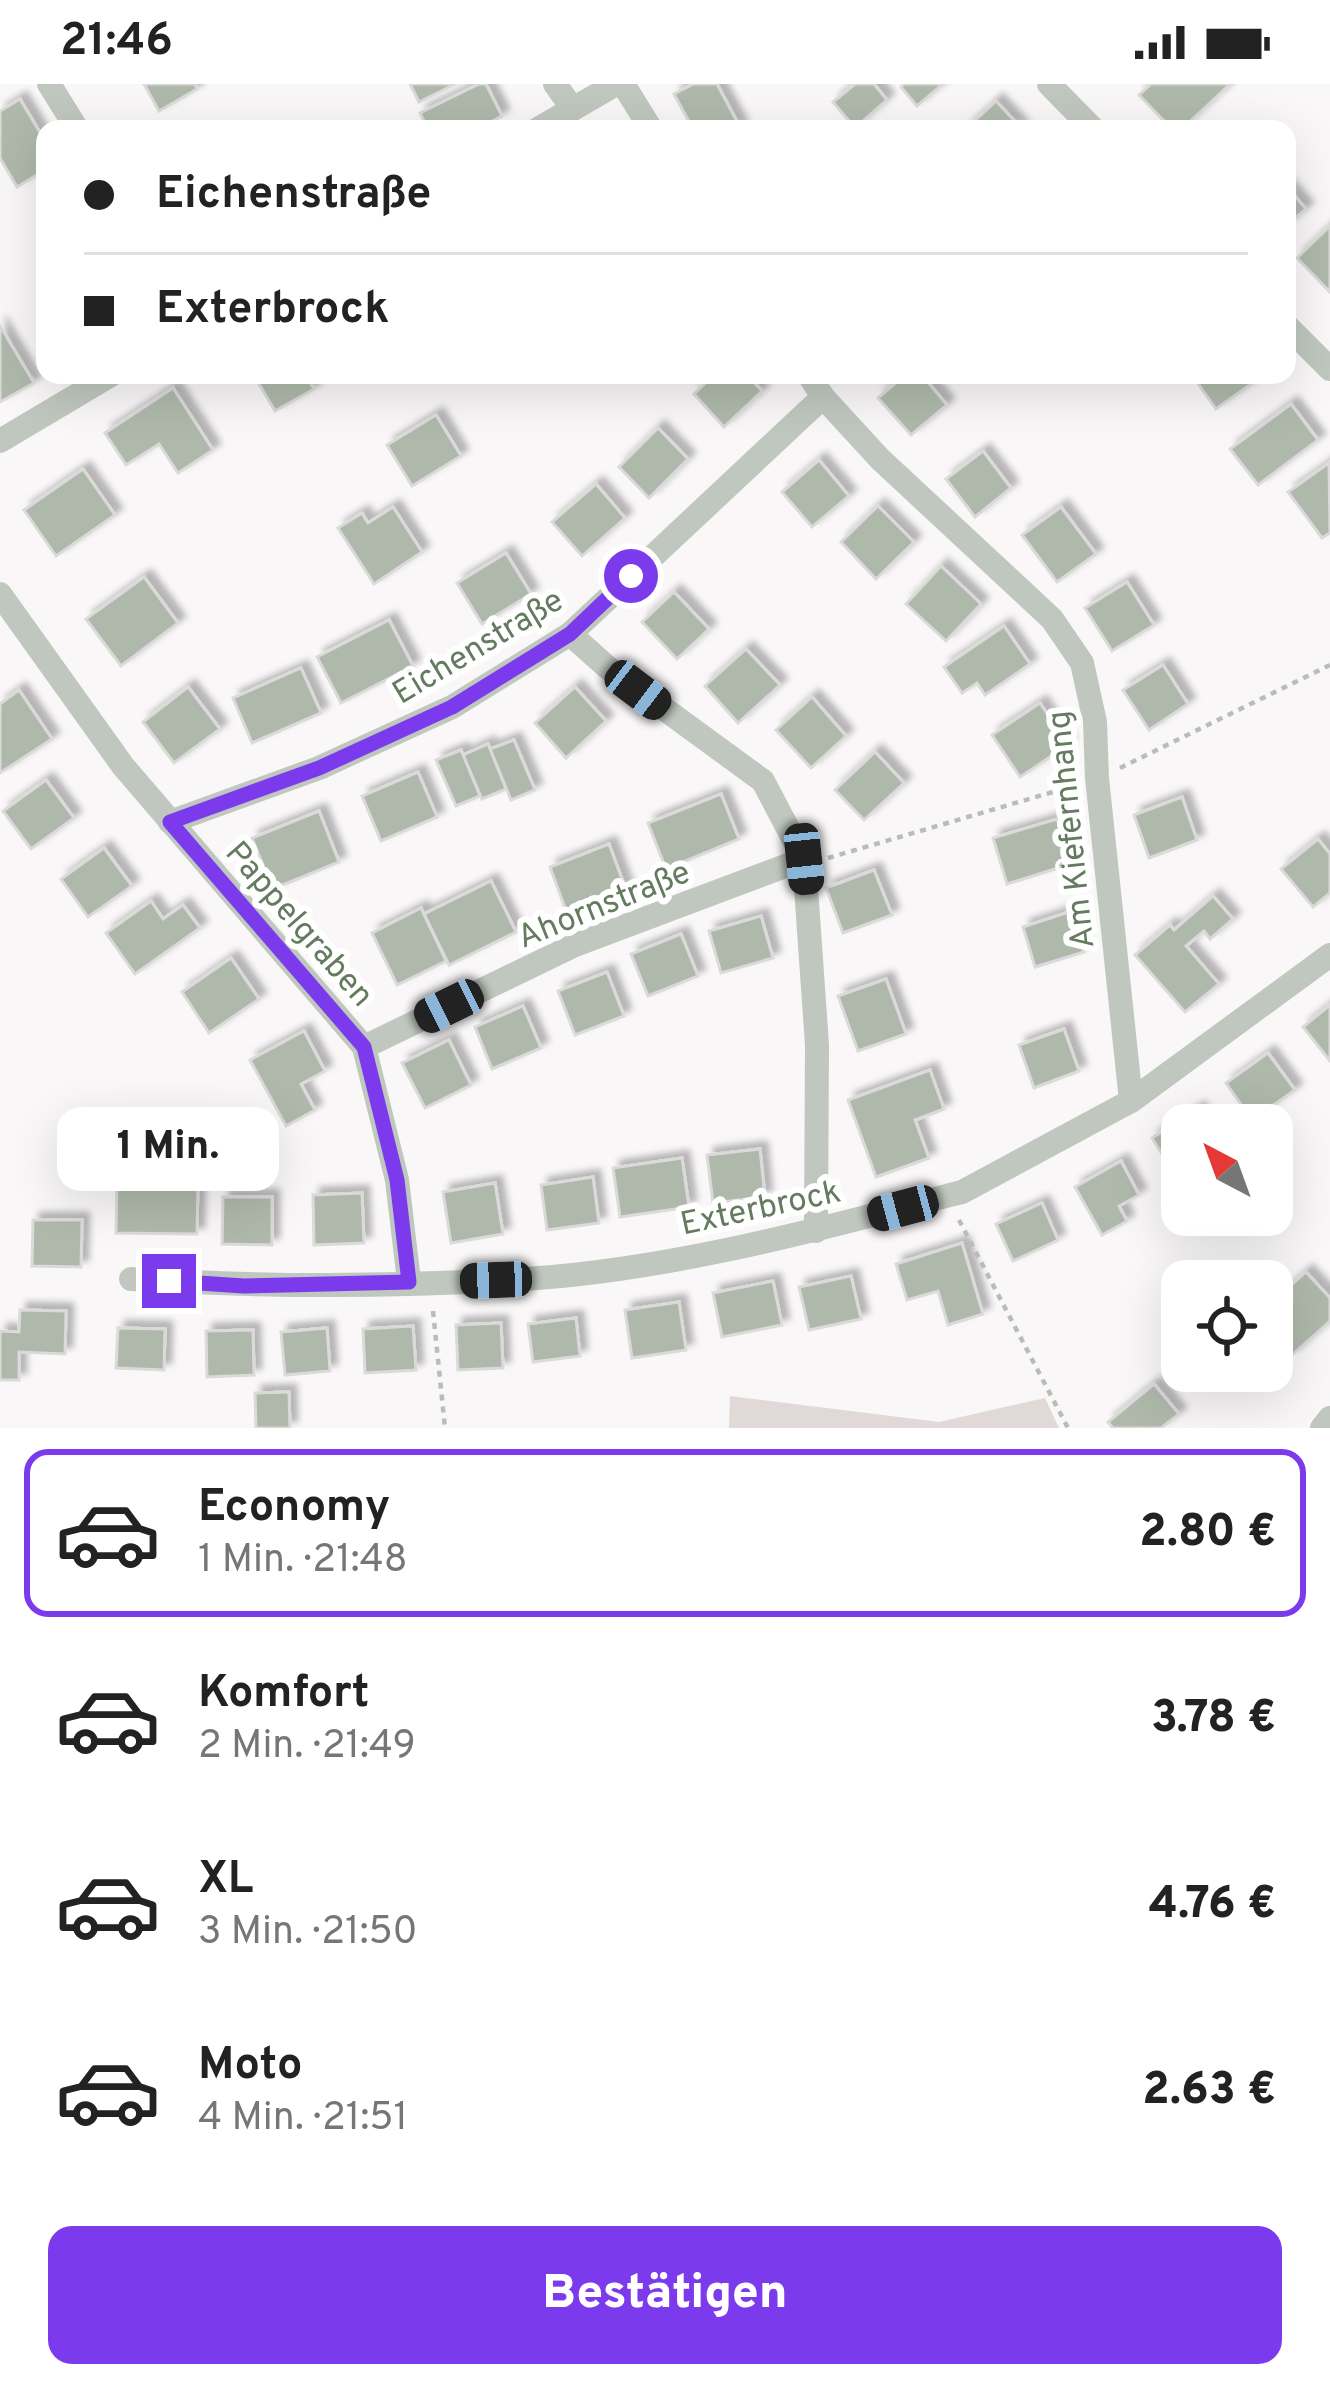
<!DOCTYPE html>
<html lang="de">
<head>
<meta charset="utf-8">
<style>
  :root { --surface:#fff; --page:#f6f6f6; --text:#222; --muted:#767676; --line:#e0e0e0; --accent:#7c3aed }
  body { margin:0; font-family:Overpass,sans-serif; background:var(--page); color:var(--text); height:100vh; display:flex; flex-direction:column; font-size:45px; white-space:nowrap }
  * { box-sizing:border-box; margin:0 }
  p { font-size:39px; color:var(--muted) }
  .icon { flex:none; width:66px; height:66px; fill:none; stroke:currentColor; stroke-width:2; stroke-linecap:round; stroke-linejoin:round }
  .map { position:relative; height:1344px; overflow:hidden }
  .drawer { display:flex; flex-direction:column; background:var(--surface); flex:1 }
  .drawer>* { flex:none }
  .banner { position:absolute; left:36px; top:36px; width:1260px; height:264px; border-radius:24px; box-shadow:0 12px 48px #0002; display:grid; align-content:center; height:264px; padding:0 48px; background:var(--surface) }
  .needle { width:78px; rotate:319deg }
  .controls { position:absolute; left:1161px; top:1020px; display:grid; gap:24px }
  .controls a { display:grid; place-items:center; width:132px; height:132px; border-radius:24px; background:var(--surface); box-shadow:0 12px 48px #0002; font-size:60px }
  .end { position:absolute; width:54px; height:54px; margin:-27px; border:15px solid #7c3aed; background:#fff; box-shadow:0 0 0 6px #fff }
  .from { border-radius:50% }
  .bubble { position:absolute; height:84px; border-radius:24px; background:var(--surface); box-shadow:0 12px 48px #0002; font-size:39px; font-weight:800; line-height:84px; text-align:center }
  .car { position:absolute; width:36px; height:72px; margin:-36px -18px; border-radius:15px; box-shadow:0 0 9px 3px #0007; background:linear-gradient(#222 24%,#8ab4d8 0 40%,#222 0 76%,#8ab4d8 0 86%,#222 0) }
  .banner b { display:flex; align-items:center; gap:42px; height:114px; font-size:45px }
  .banner b+b { border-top:3px solid var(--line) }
  .banner i { width:30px; height:30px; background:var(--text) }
  ul { padding:21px 0 0; list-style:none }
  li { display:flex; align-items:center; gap:36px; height:168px; margin:0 24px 18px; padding:0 24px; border:6px solid transparent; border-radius:24px }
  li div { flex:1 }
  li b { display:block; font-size:45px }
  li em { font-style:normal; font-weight:800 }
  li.selected { border-color:var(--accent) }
  li>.icon { width:108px; height:108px; stroke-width:1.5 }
  .button { display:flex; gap:24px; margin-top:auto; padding:24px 48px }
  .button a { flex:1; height:138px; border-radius:24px; background:var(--accent); color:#fff; font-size:48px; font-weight:800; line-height:138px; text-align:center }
  .status { display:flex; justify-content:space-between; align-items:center; height:84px; padding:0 60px; background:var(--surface); direction:ltr }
  .status svg { height:33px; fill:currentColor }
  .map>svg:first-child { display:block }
  .green { fill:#e0d9d8 }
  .building { fill:#aeb9ab; stroke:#dbd9da; stroke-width:3; filter:url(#shadow) }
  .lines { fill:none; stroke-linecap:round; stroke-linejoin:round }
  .path { stroke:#b7beb7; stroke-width:4.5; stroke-dasharray:6 6; stroke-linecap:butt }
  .street { stroke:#bfc7be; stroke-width:24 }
  .route { stroke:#7c3aed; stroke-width:15 }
  .labels { text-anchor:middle; stroke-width:12; stroke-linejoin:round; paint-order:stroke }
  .street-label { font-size:33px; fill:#647b60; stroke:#fff }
</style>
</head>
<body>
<div class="status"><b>21:46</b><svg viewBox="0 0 49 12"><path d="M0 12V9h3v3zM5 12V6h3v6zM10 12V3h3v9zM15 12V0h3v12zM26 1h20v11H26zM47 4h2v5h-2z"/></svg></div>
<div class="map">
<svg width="1330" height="1344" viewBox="0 0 1330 1344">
  <defs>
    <filter id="shadow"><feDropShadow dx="7" dy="-7" stdDeviation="3" flood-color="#0004"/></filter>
  </defs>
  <rect width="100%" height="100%" fill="#f9f7f8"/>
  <path class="green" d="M 730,1312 L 939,1338 L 1045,1314 L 1059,1344 L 729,1344 Z"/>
  <g class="building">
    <path d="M 144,0 L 195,0 L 197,5 L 159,27 Z"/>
    <path d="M 410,0 L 455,0 L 419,18 Z"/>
    <path d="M 479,0 L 486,0 L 502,32 L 477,45 L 428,45 L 420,29 Z"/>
    <path d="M 693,0 L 717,0 L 741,45 L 693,45 L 674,10 Z"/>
    <path d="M 855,0 L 874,0 L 887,16 L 855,44 L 833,18 Z"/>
    <path d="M 904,0 L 943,0 L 917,22 L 901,3 Z"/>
    <path d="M 1151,0 L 1228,0 L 1229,1 L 1182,45 L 1172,45 L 1139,11 Z"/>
    <path d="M 20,15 L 45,57 L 45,86 L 17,103 L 0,74 L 0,27 Z"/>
    <path d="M 996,17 L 1022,45 L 966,45 Z"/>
    <path d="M 1287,103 L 1306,125 L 1287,141 Z"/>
    <path d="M 1329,143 L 1330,144 L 1330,208 L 1297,174 Z"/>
    <path d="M 0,242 L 34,299 L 0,318 Z"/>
    <path d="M 254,291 L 306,291 L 314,305 L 275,327 Z"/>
    <path d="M 714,291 L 747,291 L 762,307 L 724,343 L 694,310 Z"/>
    <path d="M 905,291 L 922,291 L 947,321 L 911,351 L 878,314 Z"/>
    <path d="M 1192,291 L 1260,291 L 1261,293 L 1216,325 Z"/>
    <path d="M 173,304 L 213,366 L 178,389 L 159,360 L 126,381 L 105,349 Z"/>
    <path d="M 1291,320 L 1318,356 L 1258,401 L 1230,365 Z"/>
    <path d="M 436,331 L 461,372 L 412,402 L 387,361 Z"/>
    <path d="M 658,344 L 688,375 L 649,414 L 619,383 Z"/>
    <path d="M 983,367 L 1011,404 L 975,433 L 946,395 Z"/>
    <path d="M 819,376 L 849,412 L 812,443 L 782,408 Z"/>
    <path d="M 1329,379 L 1330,449 L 1322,454 L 1288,408 Z"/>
    <path d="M 83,385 L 115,431 L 56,472 L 24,426 Z"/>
    <path d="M 596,400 L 625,434 L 582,472 L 552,438 Z"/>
    <path d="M 878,422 L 914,458 L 876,495 L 841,458 Z"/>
    <path d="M 393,423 L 422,468 L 374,500 L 338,444 L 362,429 L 368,439 Z"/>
    <path d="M 1061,423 L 1096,470 L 1057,498 L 1022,451 Z"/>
    <path d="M 506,469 L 531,510 L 482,540 L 457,499 Z"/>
    <path d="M 941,482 L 981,520 L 946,557 L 906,520 Z"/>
    <path d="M 144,493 L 178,539 L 121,582 L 86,535 Z"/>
    <path d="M 1127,498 L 1154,541 L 1112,567 L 1085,524 Z"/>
    <path d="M 674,508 L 709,545 L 677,575 L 642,538 Z"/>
    <path d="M 389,536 L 413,582 L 341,619 L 317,573 Z"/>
    <path d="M 1004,542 L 1030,580 L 985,611 L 977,599 L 962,609 L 944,583 Z"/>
    <path d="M 746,565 L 780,601 L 738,639 L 705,602 Z"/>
    <path d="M 1163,581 L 1188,620 L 1149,646 L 1123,606 Z"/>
    <path d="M 301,584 L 321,629 L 252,659 L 233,614 Z"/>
    <path d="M 188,603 L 220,645 L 174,679 L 143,638 Z"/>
    <path d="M 575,603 L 606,637 L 566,674 L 535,639 Z"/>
    <path d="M 19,606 L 52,655 L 0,689 L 0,620 Z"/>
    <path d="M 812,613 L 846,652 L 811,684 L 776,646 Z"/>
    <path d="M 1040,619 L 1068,661 L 1020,693 L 992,651 Z"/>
    <path d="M 514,656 L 535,706 L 511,716 L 490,665 Z"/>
    <path d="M 488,660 L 506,705 L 482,715 L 463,671 Z"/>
    <path d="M 461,666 L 480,712 L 456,722 L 436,676 Z"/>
    <path d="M 875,668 L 904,699 L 864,736 L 835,706 Z"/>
    <path d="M 418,688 L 437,733 L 381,757 L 362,712 Z"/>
    <path d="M 46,696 L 74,734 L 31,765 L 3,727 Z"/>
    <path d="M 721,710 L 739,755 L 666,785 L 648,739 Z"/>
    <path d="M 1182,713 L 1197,756 L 1149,774 L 1134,731 Z"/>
    <path d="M 319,727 L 339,778 L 273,805 L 252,754 Z"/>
    <path d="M 1057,735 L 1071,780 L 1007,800 L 993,754 Z"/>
    <path d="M 1318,755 L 1330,770 L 1330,809 L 1313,823 L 1281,785 Z"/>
    <path d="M 609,760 L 626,806 L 567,829 L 550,783 Z"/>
    <path d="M 104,764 L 132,802 L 88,833 L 61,795 Z"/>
    <path d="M 874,786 L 892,831 L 843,849 L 826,804 Z"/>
    <path d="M 491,797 L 516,848 L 449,881 L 424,830 Z"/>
    <path d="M 1213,812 L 1233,835 L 1210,855 L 1204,847 L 1186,862 L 1219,900 L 1185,928 L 1135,871 L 1170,841 L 1174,846 Z"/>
    <path d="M 151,817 L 163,835 L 183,821 L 200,844 L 135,890 L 106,849 Z"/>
    <path d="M 421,824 L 446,877 L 397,901 L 372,849 Z"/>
    <path d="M 1072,827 L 1084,868 L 1035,883 L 1023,843 Z"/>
    <path d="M 761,832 L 773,874 L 721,889 L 709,847 Z"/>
    <path d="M 681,850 L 698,892 L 648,912 L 631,870 Z"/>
    <path d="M 231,874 L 259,915 L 209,949 L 182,908 Z"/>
    <path d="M 607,888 L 624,932 L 575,951 L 558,907 Z"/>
    <path d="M 886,895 L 906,950 L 858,967 L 838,912 Z"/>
    <path d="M 1330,921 L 1330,977 L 1303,943 Z"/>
    <path d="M 523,922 L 541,964 L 492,985 L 475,943 Z"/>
    <path d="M 1064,945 L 1079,987 L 1034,1004 L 1019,961 Z"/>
    <path d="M 304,947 L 325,987 L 301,1000 L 315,1026 L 286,1042 L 250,976 Z"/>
    <path d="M 449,956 L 471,1001 L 425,1024 L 402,979 Z"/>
    <path d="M 1268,969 L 1295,1006 L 1252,1036 L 1226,999 Z"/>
    <path d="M 930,986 L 944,1025 L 915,1036 L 929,1074 L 876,1093 L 848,1016 Z"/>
    <path d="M 1198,1025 L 1208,1041 L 1182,1041 L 1179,1097 L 1152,1054 Z"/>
    <path d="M 760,1065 L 765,1113 L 713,1119 L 707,1071 Z"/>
    <path d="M 682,1074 L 689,1123 L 620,1133 L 613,1084 Z"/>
    <path d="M 1121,1077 L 1139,1111 L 1119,1122 L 1127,1137 L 1102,1151 L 1075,1103 Z"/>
    <path d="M 593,1093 L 599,1139 L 547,1146 L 541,1101 Z"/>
    <path d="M 117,1095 L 198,1096 L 197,1150 L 116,1149 Z"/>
    <path d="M 495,1099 L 503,1150 L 451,1159 L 443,1108 Z"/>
    <path d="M 362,1109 L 364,1159 L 314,1161 L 313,1111 Z"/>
    <path d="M 223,1113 L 272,1113 L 272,1161 L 222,1160 Z"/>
    <path d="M 1042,1119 L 1058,1156 L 1013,1177 L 996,1140 Z"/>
    <path d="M 33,1136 L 82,1136 L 81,1183 L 32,1182 Z"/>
    <path d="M 962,1159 L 983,1230 L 948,1241 L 938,1207 L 907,1216 L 896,1180 Z"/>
    <path d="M 1306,1188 L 1330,1214 L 1330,1237 L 1291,1272 L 1272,1251 L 1272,1218 Z"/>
    <path d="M 851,1192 L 861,1235 L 809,1246 L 799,1203 Z"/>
    <path d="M 773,1197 L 782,1241 L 722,1253 L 713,1209 Z"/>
    <path d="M 679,1218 L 686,1266 L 632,1274 L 625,1226 Z"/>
    <path d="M 20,1226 L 66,1227 L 65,1270 L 19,1268 L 19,1296 L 0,1296 L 0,1247 L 19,1248 Z"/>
    <path d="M 576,1234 L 580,1272 L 533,1278 L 528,1240 Z"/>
    <path d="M 501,1239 L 503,1284 L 458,1286 L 456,1241 Z"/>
    <path d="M 413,1242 L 416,1286 L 365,1289 L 363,1245 Z"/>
    <path d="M 118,1244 L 165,1245 L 164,1286 L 116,1284 Z"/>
    <path d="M 327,1244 L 330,1287 L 285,1291 L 281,1248 Z"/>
    <path d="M 253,1246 L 254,1291 L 207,1293 L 206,1247 Z"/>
    <path d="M 1154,1300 L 1179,1330 L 1161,1344 L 1113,1344 L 1108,1338 Z"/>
    <path d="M 289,1308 L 290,1344 L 256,1344 L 255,1309 Z"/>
  </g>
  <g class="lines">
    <g class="path">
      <path d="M 1120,684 L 1330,581"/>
      <path d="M 828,774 L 1070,703"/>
      <path d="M 959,1136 L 1068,1344"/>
      <path d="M 433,1227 L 445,1344"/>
    </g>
    <g class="street">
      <path d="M 49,0 L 77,45"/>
      <path d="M 555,0 L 573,25"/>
      <path d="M 623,0 L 651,45"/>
      <path d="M 1049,0 L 1093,45"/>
      <path d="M 538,45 L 616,0"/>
      <path d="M 1287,242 L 1330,285"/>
      <path d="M 809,291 L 823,313 L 880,375 L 1052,535 L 1082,579 L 1095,638 L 1097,694 L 1131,1017"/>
      <path d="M 0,357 L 111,291"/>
      <path d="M 0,510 L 123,682 L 364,963 L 397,1096 L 409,1197"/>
      <path d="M 570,550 L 607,583 L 763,697 L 804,775 L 817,961 L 816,1147"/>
      <path d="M 170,738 L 319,684 L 452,623 L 570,550 L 823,313"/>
      <path d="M 364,963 L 575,861 L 804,775"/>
      <path d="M 131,1195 C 262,1203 394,1203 525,1195 C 665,1186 811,1148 946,1112 L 962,1108 L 1131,1017 L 1330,871"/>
      <path d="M 1322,1344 L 1330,1334"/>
    </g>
  </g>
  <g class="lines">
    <path class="route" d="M 169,1197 L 244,1202 L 409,1198 L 397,1096 L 364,963 L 170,738 L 319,684 L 452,623 L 570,550 L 631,492"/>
  </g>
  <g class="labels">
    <g class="street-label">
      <text transform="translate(477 561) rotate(-31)" y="12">Eichenstraße</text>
      <text transform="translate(1069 746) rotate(-96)" y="12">Am Kiefernhang</text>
      <text transform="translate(603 819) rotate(-22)" y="12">Ahornstraße</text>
      <text transform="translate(301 839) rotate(49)" y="12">Pappelgraben</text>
      <text transform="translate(760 1122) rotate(-12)" y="12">Exterbrock</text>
    </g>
  </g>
</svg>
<div class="controls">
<a><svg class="needle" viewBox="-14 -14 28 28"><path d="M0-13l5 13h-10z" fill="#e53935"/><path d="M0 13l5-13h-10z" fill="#767676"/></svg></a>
<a><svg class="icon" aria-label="locate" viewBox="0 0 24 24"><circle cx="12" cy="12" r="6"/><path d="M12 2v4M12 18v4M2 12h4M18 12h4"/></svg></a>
</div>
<i class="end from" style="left:631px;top:492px"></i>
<i class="end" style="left:169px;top:1197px"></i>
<div class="bubble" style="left:57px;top:1023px;width:222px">1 Min.</div>
<i class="car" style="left:638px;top:606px;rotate:127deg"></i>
<i class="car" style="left:804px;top:775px;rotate:174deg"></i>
<i class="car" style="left:449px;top:922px;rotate:244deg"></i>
<i class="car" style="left:903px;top:1124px;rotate:255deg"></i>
<i class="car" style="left:496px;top:1196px;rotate:268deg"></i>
<div class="banner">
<b><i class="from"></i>Eichenstraße</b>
<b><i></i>Exterbrock</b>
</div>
</div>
<section class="drawer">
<ul>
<li class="selected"><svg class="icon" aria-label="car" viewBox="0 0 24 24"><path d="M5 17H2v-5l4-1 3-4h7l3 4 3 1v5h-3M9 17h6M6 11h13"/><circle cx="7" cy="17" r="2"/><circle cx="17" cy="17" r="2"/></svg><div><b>Economy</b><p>1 Min. · 21:48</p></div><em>2.80 €</em></li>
<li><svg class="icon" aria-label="car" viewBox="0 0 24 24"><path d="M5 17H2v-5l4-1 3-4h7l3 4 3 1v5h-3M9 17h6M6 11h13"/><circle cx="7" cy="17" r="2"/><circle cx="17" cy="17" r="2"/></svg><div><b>Komfort</b><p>2 Min. · 21:49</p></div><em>3.78 €</em></li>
<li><svg class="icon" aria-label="car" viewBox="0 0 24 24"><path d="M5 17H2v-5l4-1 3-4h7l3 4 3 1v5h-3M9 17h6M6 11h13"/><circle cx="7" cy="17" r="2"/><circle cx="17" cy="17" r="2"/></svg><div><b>XL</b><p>3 Min. · 21:50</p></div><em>4.76 €</em></li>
<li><svg class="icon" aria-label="car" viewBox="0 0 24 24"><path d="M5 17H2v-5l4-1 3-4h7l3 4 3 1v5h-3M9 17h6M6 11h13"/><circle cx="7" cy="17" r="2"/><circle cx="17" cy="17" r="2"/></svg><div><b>Moto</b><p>4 Min. · 21:51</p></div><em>2.63 €</em></li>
</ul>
<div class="button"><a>Bestätigen</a></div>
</section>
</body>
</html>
